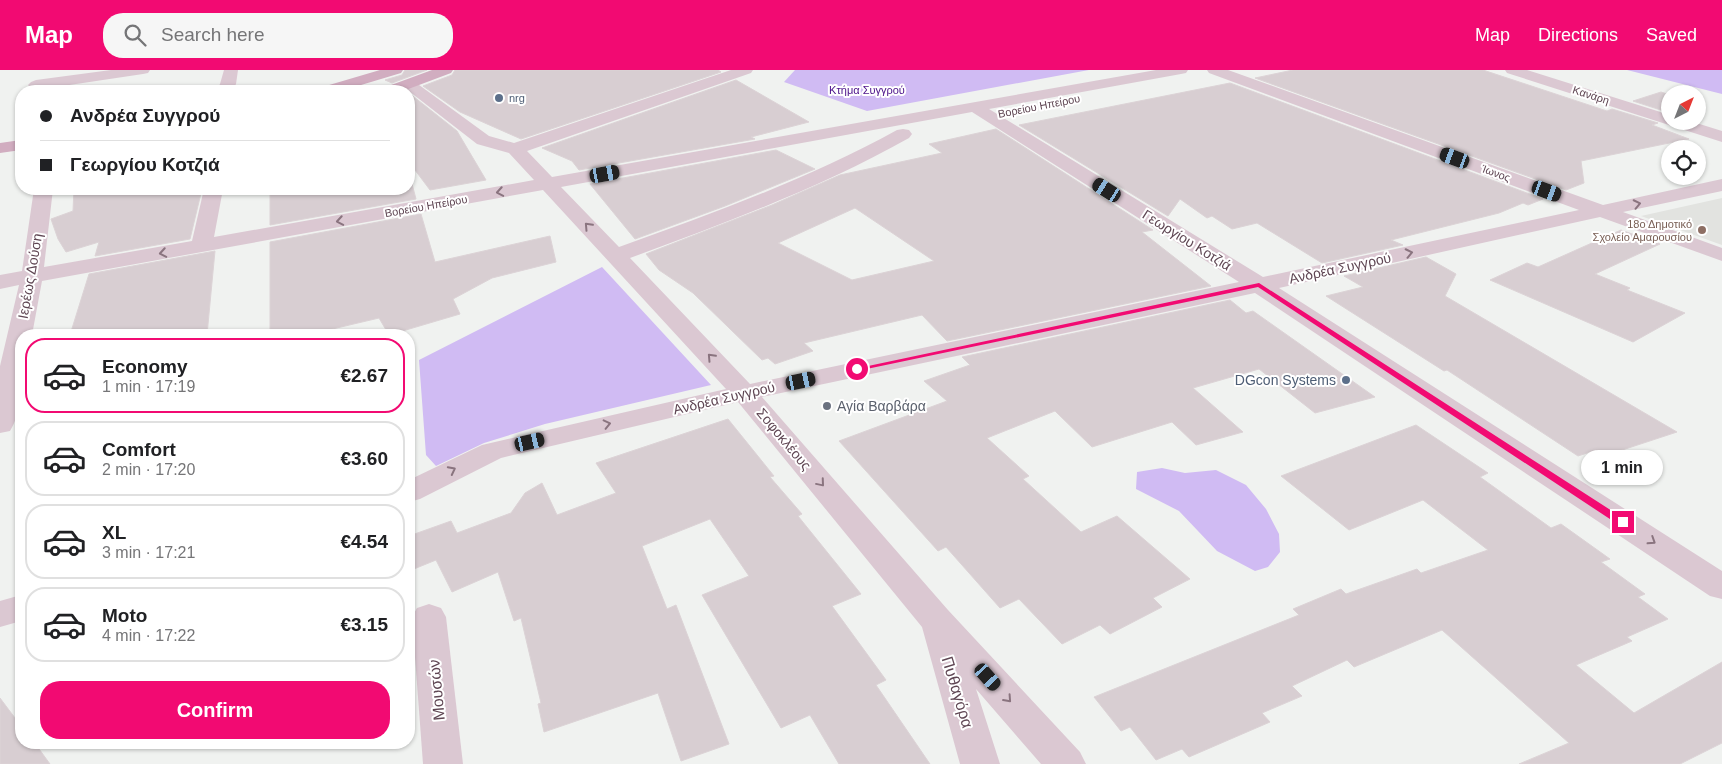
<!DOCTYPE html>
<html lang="en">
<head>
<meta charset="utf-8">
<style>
  :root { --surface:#fff; --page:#f6f6f6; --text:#202124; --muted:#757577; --line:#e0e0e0; --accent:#f20a72 }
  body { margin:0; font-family:Helvetica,sans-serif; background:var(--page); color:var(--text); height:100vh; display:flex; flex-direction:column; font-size:19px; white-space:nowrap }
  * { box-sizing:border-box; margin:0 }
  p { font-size:16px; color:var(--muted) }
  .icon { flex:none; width:28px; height:28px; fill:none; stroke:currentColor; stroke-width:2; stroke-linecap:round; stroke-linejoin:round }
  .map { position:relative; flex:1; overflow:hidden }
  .sheet { position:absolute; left:15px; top:259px; width:400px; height:420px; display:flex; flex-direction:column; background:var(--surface); border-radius:20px; box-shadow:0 1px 4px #0004 }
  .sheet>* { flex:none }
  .guide { position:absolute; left:15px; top:15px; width:400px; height:110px; border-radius:20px; box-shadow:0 1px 4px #0004; display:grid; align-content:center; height:110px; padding:0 25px; background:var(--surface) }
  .needle { width:32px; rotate:42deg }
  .controls { position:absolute; left:1661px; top:15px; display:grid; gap:10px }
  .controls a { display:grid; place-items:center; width:45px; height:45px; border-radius:50%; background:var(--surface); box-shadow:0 1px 4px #0004; font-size:25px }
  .end { position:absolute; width:22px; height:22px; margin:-11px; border:6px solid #f20a72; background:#fff; box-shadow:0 0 0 2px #fff }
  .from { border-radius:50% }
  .bubble { position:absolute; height:35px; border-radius:18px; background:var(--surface); box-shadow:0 1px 4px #0004; font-size:16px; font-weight:800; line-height:35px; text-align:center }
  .car { position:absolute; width:15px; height:30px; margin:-15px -8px; border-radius:6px; box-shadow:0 0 4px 1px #0007; background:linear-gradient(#222 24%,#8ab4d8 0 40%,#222 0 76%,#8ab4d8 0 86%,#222 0) }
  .guide b { display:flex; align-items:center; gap:18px; height:48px; font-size:19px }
  .guide b+b { border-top:1px solid var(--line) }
  .guide i { width:12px; height:12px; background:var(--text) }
  ul { padding:9px 0 0; list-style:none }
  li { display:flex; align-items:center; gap:15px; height:75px; margin:0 10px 8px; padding:0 15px; border:2px solid var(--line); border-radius:20px }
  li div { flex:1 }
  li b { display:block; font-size:19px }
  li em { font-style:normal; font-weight:800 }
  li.selected { border-color:var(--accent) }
  li>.icon { width:45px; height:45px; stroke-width:1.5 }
  .primary-button { display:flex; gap:10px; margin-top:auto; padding:10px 25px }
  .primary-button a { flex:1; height:58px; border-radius:20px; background:var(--accent); color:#fff; font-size:20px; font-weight:800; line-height:58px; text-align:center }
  header { display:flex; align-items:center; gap:30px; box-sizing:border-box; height:70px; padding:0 25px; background:var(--accent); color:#fff }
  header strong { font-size:24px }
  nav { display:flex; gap:28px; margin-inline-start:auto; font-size:18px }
  .search { width:350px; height:45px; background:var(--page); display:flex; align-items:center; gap:12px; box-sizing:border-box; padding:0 18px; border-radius:20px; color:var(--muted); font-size:19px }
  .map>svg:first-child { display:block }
  .education { fill:#e2e3e0 }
  .green { fill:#d0bbf3 }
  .building { fill:#d8ced2; stroke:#dcd3d6; fill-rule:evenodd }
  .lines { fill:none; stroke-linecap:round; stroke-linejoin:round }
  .minor { fill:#dbc8d2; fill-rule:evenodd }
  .major { fill:#d1adc0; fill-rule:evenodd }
  .oneway { stroke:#8a747f }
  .route { fill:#f20a72 }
  .service-dot { fill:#5c6f8a; stroke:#fff; stroke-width:2 }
  .education-dot { fill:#8d6e63; stroke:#fff; stroke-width:2 }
  .worship-dot { fill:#6b7280; stroke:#fff; stroke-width:2 }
  .labels { text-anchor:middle; stroke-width:4; stroke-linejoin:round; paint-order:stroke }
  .far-park-label { font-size:11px; fill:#4a0f88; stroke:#fff }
  .far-street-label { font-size:11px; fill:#5f4653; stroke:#fff }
  .far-service-label { font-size:11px; fill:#4e5e75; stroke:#fff; text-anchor:start }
  .far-education-label { font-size:11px; fill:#785e54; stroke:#fff; text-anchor:end }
  .street-label { font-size:14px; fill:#5f4653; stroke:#fff }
  .service-label { font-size:14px; fill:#4e5e75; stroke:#fff; text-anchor:end }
  .worship-label { font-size:14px; fill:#5b616d; stroke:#fff; text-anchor:start }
  .near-street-label { font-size:16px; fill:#5f4653; stroke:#fff }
</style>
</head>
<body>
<header>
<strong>Map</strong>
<div class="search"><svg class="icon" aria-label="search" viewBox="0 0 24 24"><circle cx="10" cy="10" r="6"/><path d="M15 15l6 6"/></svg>Search here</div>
<nav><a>Map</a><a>Directions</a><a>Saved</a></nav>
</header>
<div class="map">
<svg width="1722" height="694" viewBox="0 0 1722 694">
  <rect width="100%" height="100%" fill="#f0f2f0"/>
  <path class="education" d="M 1722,128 L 1722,175 L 1641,146 Z"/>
  <g class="green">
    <path d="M 795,0 L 1089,0 L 867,41 L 784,12 Z"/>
    <path d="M 1627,0 L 1722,0 L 1722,24 Z"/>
    <path d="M 602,197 L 711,315 L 545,354 L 484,373 L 436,396 L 426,385 L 419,290 Z"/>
    <path d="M 1162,398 L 1185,403 L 1216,400 L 1246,415 L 1266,439 L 1279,464 L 1280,482 L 1268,497 L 1255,501 L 1217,481 L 1179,441 L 1136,419 L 1137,402 Z"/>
  </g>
  <g class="building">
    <path d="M 405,0 L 427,0 L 392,13 L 385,10 L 402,5 Z"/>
    <path d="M 455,0 L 718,0 L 721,2 L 521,69 L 460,42 L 423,16 L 452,5 Z"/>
    <path d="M 1293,0 L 1483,0 L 1607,41 L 1612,39 L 1658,53 L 1652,55 L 1689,69 L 1581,91 L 1584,113 L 1566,120 L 1255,8 Z"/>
    <path d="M 736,10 L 809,52 L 751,67 L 755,69 L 579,100 L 572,91 L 542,78 Z"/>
    <path d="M 1230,13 L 1543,129 L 1528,135 L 1523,133 L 1499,143 L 1391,170 L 1403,175 L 1322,193 L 1257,153 L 1232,159 L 1212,146 L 1207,148 L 1180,129 L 1168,146 L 1019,55 Z"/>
    <path d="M 1661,22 L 1670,25 L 1670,43 L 1633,31 Z"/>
    <path d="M 409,23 L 457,61 L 486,110 L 430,120 L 409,92 Z"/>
    <path d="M 996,59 L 1153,160 L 1142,162 L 1211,216 L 947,271 L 922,245 L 804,273 L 813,281 L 775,294 L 768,288 L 762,290 L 693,223 L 659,200 L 646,184 L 772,135 L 840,105 L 942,83 L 929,74 ZM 855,138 L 934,191 L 852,210 L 778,173 Z"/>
    <path d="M 776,80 L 815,99 L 725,136 L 635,169 L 590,114 Z"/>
    <path d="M 409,110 L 411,110 L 416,129 L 270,155 L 270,119 L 409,119 Z"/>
    <path d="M 74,119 L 202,119 L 190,169 L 95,186 L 99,172 L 66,182 L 58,169 L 51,149 L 73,141 Z"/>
    <path d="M 421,144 L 435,192 L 550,166 L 556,192 L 492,208 L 453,229 L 460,244 L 389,265 L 379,248 L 307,265 L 270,265 L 270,172 Z"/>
    <path d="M 1621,160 L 1660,174 L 1595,204 L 1630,218 L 1627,220 L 1685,243 L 1633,272 L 1490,210 L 1527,193 L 1538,197 Z"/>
    <path d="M 215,181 L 207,265 L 70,265 L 89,204 Z"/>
    <path d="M 1426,187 L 1456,204 L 1445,226 L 1677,362 L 1604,386 L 1596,380 L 1578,386 L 1447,300 L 1444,301 L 1326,226 L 1363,217 L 1344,206 Z"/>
    <path d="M 1230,230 L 1246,243 L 1253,241 L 1375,327 L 1315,343 L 1259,299 L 1193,318 L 1243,362 L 1196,375 L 1172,352 L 1092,377 L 1055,341 L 987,368 L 1029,406 L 1023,409 L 1081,462 L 1117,446 L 1190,509 L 1153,528 L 1162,537 L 1110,564 L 1100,555 L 1062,574 L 1019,529 L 1000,538 L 946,477 L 938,481 L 839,371 L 947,331 L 924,311 L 970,295 L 962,287 Z"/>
    <path d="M 728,349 L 774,406 L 770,407 L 802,444 L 798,446 L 861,524 L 832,536 L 886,610 L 876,615 L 930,694 L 839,694 L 810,645 L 781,658 L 702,525 L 749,506 L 710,449 L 642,476 L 667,539 L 676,535 L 729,674 L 681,691 L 658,623 L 544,662 L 538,634 L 541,633 L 521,548 L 514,551 L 498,502 L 452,522 L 436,490 L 409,501 L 409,466 L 451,451 L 457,463 L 511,443 L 525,423 L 542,413 L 557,445 L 616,423 L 596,393 Z"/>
    <path d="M 1416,355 L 1488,403 L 1480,407 L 1551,458 L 1561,454 L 1610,489 L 1601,492 L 1645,524 L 1638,527 L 1668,549 L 1627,567 L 1632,571 L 1576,595 L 1634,643 L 1722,592 L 1722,673 L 1680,694 L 1519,694 L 1569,673 L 1442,560 L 1354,597 L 1347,590 L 1292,616 L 1302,626 L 1262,643 L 1270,652 L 1189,687 L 1182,679 L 1156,690 L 1130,657 L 1121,661 L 1094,627 L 1299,545 L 1293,539 L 1341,519 L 1346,524 L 1417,499 L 1421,503 L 1488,480 L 1423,430 L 1349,460 L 1281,406 Z"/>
    <path d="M 0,628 L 21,656 L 21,672 L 34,672 L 50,694 L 0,694 Z"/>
  </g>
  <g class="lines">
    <g class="minor">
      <path d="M 111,0 L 150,0 L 148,3 L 143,4 L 36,20 L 31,18 L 28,15 L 31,12 L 36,10 Z"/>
      <path d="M 224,0 L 238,0 L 236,14 L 232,21 L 216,21 L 220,14 Z"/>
      <path d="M 731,0 L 753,0 L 751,3 L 527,81 L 552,107 L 1156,0 L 1188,0 L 1186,3 L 1181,4 L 989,39 L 1263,207 L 1579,140 L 1209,3 L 1207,0 L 1228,0 L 1603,135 L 1722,109 L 1722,121 L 1623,142 L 1722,178 L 1722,191 L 1600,147 L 1279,218 L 1722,501 L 1722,529 L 1710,526 L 1255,223 L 762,327 L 948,540 L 1080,682 L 1086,694 L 1041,694 L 976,619 L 1000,694 L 960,694 L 922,557 L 738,332 L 501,388 L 420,429 L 409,432 L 409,410 L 482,375 L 726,319 L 543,120 L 42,211 L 32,265 L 21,265 C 21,291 25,339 10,361 L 0,363 L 0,296 L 19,215 L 0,219 L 0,205 L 22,201 L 34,119 L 53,119 L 44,197 L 192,171 L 204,119 L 223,119 L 214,167 L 534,110 L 509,83 L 477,74 L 405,18 L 402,15 L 405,12 L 415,12 L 489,66 L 514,73 ZM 972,42 L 1239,212 L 750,314 L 630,188 C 725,153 820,118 909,68 L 912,64 L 909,60 L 903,59 L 897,60 C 808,109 714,143 619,177 L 561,117 Z"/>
      <path d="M 1505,0 L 1527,0 L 1670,45 L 1670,51 L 1690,51 L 1722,61 L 1722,72 L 1507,3 Z"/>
      <path d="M 21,525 L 21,551 L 0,557 L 0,531 Z"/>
      <path d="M 429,534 L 441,538 L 446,547 L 463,694 L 423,694 L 412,547 L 417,538 Z"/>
    </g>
    <g class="major">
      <path d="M 380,0 L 403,0 L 401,3 L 341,21 L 317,21 L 319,18 Z"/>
      <path d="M 432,0 L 453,0 L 451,3 L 403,21 L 381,21 L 383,18 Z"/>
      <path d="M 21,70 L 21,80 L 0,83 L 0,73 Z"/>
    </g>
  </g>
  <defs><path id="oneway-chevron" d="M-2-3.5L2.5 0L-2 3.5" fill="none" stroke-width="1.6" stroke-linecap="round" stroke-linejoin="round" transform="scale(1.25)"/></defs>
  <g class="oneway">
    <use href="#oneway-chevron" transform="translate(500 122) rotate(170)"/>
    <use href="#oneway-chevron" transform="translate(1637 134) rotate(-12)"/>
    <use href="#oneway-chevron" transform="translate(340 151) rotate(170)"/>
    <use href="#oneway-chevron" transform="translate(588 156) rotate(-133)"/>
    <use href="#oneway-chevron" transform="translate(163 183) rotate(170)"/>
    <use href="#oneway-chevron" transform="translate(1409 183) rotate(-12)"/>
    <use href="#oneway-chevron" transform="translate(711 287) rotate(-133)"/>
    <use href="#oneway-chevron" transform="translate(607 354) rotate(-13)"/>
    <use href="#oneway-chevron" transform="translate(452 400) rotate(-27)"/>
    <use href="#oneway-chevron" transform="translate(821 413) rotate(50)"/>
    <use href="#oneway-chevron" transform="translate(1652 471) rotate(33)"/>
    <use href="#oneway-chevron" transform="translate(1008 629) rotate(48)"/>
  </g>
  <path class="route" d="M 1259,213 L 1626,450 L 1626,455 L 1619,455 L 1258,217 L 857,301 L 854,299 Z"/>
  <g class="service-dot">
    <circle cx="499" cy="28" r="5"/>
    <circle cx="1346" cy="310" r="5"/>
  </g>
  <circle class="education-dot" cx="1702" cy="160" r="5"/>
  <circle class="worship-dot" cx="827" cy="336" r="5"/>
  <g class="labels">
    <g class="far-park-label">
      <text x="867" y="24">Κτήμα Συγγρού</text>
    </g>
    <g class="far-street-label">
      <text transform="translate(1591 25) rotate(18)" y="4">Κανάρη</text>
      <text transform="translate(1039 36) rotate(-11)" y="4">Βορείου Ηπείρου</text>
      <text transform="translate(1496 103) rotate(20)" y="4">Ίωνος</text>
      <text transform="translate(426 136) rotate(-10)" y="4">Βορείου Ηπείρου</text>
    </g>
    <g class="far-service-label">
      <text x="509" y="32">nrg</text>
    </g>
    <g class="far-education-label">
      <text x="1692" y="158">18ο Δημοτικό<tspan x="1692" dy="13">Σχολείο Αμαρουσίου</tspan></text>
    </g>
    <g class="street-label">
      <text transform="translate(1187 170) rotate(32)" y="5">Γεωργίου Κοτζιά</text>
      <text transform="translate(1340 198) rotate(-12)" y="5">Ανδρέα Συγγρού</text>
      <text transform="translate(30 206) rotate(-80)" y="5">Ιερέως Δούση</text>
      <text transform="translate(724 328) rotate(-13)" y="5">Ανδρέα Συγγρού</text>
      <text transform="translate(784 369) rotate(50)" y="5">Σοφοκλέους</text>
    </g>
    <g class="service-label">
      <text x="1336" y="315">DGcon Systems</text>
    </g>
    <g class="worship-label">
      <text x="837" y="341">Αγία Βαρβάρα</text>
    </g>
    <g class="near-street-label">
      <text transform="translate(436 620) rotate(-95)" y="6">Μουσών</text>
      <text transform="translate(958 622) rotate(73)" y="6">Πυθαγόρα</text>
    </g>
  </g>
</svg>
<div class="controls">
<a><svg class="needle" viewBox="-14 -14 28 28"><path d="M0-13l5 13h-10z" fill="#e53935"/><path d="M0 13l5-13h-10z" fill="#757577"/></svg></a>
<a><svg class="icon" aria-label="locate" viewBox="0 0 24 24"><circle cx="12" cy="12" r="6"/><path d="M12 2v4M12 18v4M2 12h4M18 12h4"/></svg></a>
</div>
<i class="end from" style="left:857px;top:299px"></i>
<i class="end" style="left:1623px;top:452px"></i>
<div class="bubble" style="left:1581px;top:380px;width:82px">1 min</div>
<i class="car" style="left:1455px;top:88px;rotate:290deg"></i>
<i class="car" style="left:605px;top:104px;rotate:80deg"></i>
<i class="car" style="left:1107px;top:120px;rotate:302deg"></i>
<i class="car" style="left:1547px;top:121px;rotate:110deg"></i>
<i class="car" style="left:801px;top:311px;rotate:78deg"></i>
<i class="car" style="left:530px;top:372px;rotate:77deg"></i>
<i class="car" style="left:988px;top:607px;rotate:138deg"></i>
<div class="guide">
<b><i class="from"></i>Ανδρέα Συγγρού</b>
<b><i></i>Γεωργίου Κοτζιά</b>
</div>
<section class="sheet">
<ul>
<li class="selected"><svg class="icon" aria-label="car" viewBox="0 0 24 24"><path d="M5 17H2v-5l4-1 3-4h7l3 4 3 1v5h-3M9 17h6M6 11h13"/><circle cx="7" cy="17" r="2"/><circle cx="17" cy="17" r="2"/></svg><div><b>Economy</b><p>1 min · 17:19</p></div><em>€2.67</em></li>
<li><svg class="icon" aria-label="car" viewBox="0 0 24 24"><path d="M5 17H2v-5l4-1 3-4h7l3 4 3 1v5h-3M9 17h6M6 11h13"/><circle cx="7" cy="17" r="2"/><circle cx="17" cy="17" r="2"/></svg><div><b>Comfort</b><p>2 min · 17:20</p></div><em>€3.60</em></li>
<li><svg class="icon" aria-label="car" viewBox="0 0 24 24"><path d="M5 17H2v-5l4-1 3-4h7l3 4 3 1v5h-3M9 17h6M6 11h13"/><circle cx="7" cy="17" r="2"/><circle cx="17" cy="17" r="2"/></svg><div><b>XL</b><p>3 min · 17:21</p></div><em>€4.54</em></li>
<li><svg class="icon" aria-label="car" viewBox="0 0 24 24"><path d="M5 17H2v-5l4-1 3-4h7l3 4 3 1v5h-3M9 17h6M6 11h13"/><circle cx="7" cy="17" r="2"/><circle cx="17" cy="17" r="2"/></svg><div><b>Moto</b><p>4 min · 17:22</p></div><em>€3.15</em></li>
</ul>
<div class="primary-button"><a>Confirm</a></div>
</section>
</div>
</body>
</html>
